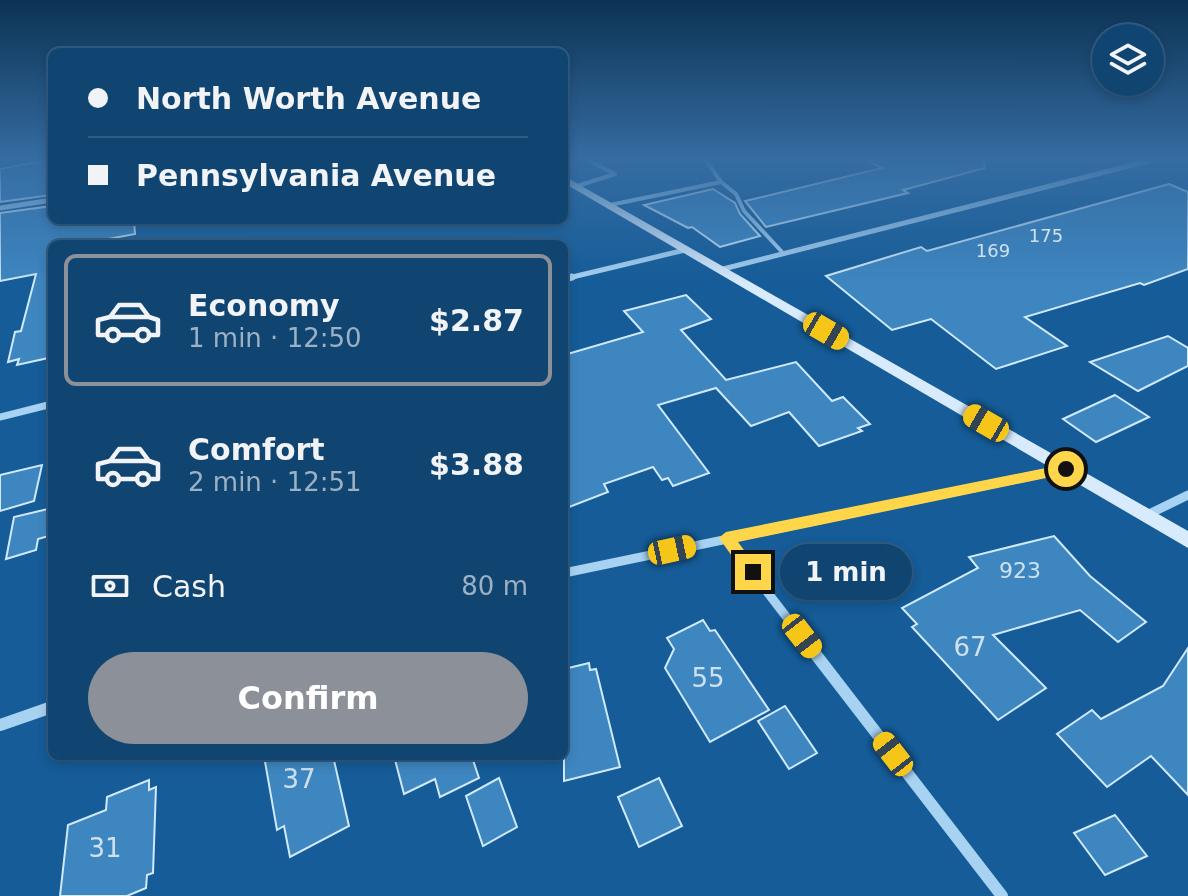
<!DOCTYPE html>
<html lang="en">
<head>
<meta charset="utf-8">
<style>
  :root { --surface:#104572; --page:#1e4f7a; --text:#f1f3f6; --muted:#9cb1c4; --line:#305d84; --accent:#8c9099 }
  body { margin:0; font-family:"DejaVu Sans",sans-serif; background:var(--page); color:var(--text); height:100vh; display:flex; flex-direction:column; font-size:30px; white-space:nowrap }
  * { box-sizing:border-box; margin:0 }
  p { font-size:26px; color:var(--muted) }
  .icon { flex:none; width:44px; height:44px; fill:none; stroke:currentColor; stroke-width:2; stroke-linecap:round; stroke-linejoin:round }
  .map { position:relative; flex:1; overflow:hidden }
  .drawer { position:absolute; left:48px; top:240px; width:520px; height:520px; display:flex; flex-direction:column; background:var(--surface); border-radius:12px; box-shadow:0 4px 12px #0003,0 0 0 2px var(--line) }
  .drawer>* { flex:none }
  .hud { position:absolute; left:48px; top:48px; width:520px; height:176px; border-radius:12px; box-shadow:0 4px 12px #0003,0 0 0 2px var(--line); display:grid; align-content:center; height:176px; padding:0 40px; background:var(--surface) }
  .buttons { position:absolute; left:1092px; top:24px; display:grid; gap:16px }
  .buttons a { display:grid; place-items:center; width:72px; height:72px; border-radius:50%; background:var(--surface); box-shadow:0 4px 12px #0003,0 0 0 2px var(--line); font-size:40px }
  .end { position:absolute; width:36px; height:36px; margin:-18px; border:10px solid #ffd54a; background:#111; box-shadow:0 0 0 4px #111 }
  .from { border-radius:50% }
  .bubble { position:absolute; height:56px; border-radius:28px; background:var(--surface); box-shadow:0 4px 12px #0003,0 0 0 2px var(--line); font-size:26px; font-weight:600; line-height:56px; text-align:center }
  .car { position:absolute; width:24px; height:48px; margin:-24px -12px; border-radius:10px; box-shadow:0 0 6px 2px #0007; background:linear-gradient(#f5c518 24%,#345 0 40%,#f5c518 0 76%,#345 0 86%,#f5c518 0) }
  .hud b { display:flex; align-items:center; gap:28px; height:76px; font-size:30px }
  .hud b+b { border-top:2px solid var(--line) }
  .hud i { width:20px; height:20px; background:var(--text) }
  ul { padding:14px 0 0; list-style:none }
  li { display:flex; align-items:center; gap:24px; height:132px; margin:0 16px 12px; padding:0 24px; border:4px solid transparent; border-radius:12px }
  li div { flex:1 }
  li b { display:block; font-size:30px }
  li em { font-style:normal; font-weight:600 }
  li.active { border-color:var(--accent) }
  li>.icon { width:72px; height:72px; stroke-width:1.5 }
  .pay { display:flex; align-items:center; gap:20px; height:88px; padding:0 40px; font-size:30px }
  .pay p { margin-inline-start:auto }
  .action { display:flex; gap:16px; margin-top:auto; padding:16px 40px }
  .action a { flex:1; height:92px; border-radius:48px; background:var(--accent); color:#fff; font-size:32px; font-weight:600; line-height:92px; text-align:center }
  .map>svg:first-child { display:block }
  .building { fill:#3e86c0; stroke:#d0e9fc; stroke-width:2 }
  .lines { fill:none; stroke-linecap:round; stroke-linejoin:round }
  .lane { stroke:#a8d2f2; stroke-width:4 }
  .street-far3 { stroke:#a8d2f2; stroke-width:5 }
  .street-far2 { stroke:#a8d2f2; stroke-width:7 }
  .street-far1 { stroke:#a8d2f2; stroke-width:9 }
  .street { stroke:#a8d2f2; stroke-width:12 }
  .secondary { fill:#d7ebfc; fill-rule:evenodd }
  .route { fill:#ffd54a }
  .labels { text-anchor:middle; stroke-width:7; stroke-linejoin:round; paint-order:stroke }
  .far-number-label { font-size:18px; fill:#cfe1ef }
  .number-label { font-size:22px; fill:#cfe1ef }
  .near-number-label { font-size:26px; fill:#cfe1ef }
</style>
</head>
<body>
<div class="map">
<svg width="1188" height="896" viewBox="0 0 1188 896">
  <rect width="100%" height="100%" fill="#155c98"/>
  <g class="building">
    <path d="M 52,159 L 52,195 L 0,202 L 0,169 Z"/>
    <path d="M 865,159 L 984,159 L 985,168 L 903,190 L 908,193 L 766,227 L 745,201 L 882,168 Z"/>
    <path d="M 1169,184 L 1188,192 L 1188,269 L 1144,285 L 1140,283 L 1025,317 L 1067,346 L 996,369 L 931,319 L 892,330 L 826,276 L 921,247 L 927,251 Z"/>
    <path d="M 713,189 L 735,203 L 740,214 L 760,236 L 720,247 L 692,227 L 688,228 L 644,205 Z"/>
    <path d="M 52,206 L 52,220 L 134,220 L 135,234 L 82,244 L 52,244 L 52,351 L 48,358 L 17,365 L 19,359 L 8,362 L 15,332 L 21,331 L 36,274 L 0,281 L 0,213 Z"/>
    <path d="M 686,295 L 711,319 L 681,330 L 726,380 L 796,362 L 832,401 L 843,397 L 870,424 L 858,428 L 862,431 L 819,446 L 789,412 L 751,426 L 716,388 L 658,405 L 709,473 L 673,486 L 668,478 L 662,480 L 653,467 L 604,484 L 608,492 L 564,509 L 564,355 L 643,332 L 624,311 Z"/>
    <path d="M 1168,336 L 1188,348 L 1188,366 L 1138,391 L 1090,362 Z"/>
    <path d="M 1115,395 L 1149,417 L 1096,442 L 1063,419 Z"/>
    <path d="M 42,465 L 34,501 L 0,511 L 0,475 Z"/>
    <path d="M 52,508 L 52,535 L 38,539 L 36,550 L 6,559 L 14,517 Z"/>
    <path d="M 1054,536 L 1090,576 L 1146,622 L 1118,642 L 1080,610 L 993,635 L 1046,688 L 998,720 L 912,627 L 917,624 L 902,608 L 978,568 L 969,557 Z"/>
    <path d="M 703,620 L 710,631 L 715,630 L 769,710 L 710,742 L 665,668 L 674,649 L 667,638 Z"/>
    <path d="M 1188,648 L 1188,795 L 1151,756 L 1107,787 L 1057,734 L 1092,710 L 1101,719 L 1163,686 Z"/>
    <path d="M 589,663 L 590,670 L 596,669 L 620,767 L 564,781 L 564,669 Z"/>
    <path d="M 785,706 L 817,753 L 789,769 L 758,721 Z"/>
    <path d="M 264,756 L 333,756 L 349,826 L 290,857 L 284,826 L 277,830 Z"/>
    <path d="M 394,756 L 480,756 L 473,760 L 479,778 L 440,797 L 435,779 L 404,794 Z"/>
    <path d="M 499,778 L 517,827 L 483,846 L 466,796 Z"/>
    <path d="M 659,778 L 682,826 L 639,847 L 618,797 Z"/>
    <path d="M 149,780 L 149,790 L 156,787 L 153,873 L 147,875 L 146,888 L 127,896 L 60,896 L 68,825 L 106,810 L 107,797 Z"/>
    <path d="M 1115,815 L 1147,856 L 1105,875 L 1074,833 Z"/>
  </g>
  <g class="lines">
    <g class="lane">
      <path d="M 705,159 L 721,182 L 736,194 L 744,211 L 783,253"/>
      <path d="M 577,186 L 615,174 L 586,159"/>
      <path d="M 610,205 L 721,182"/>
    </g>
    <g class="street-far3">
      <path d="M 0,208 L 52,200"/>
      <path d="M 719,270 L 1156,159"/>
      <path d="M 564,279 L 685,250"/>
    </g>
    <g class="street-far2">
      <path d="M 564,279 L 572,277"/>
      <path d="M 0,417 L 52,404"/>
    </g>
    <g class="street-far1">
      <path d="M 1147,515 L 1188,495"/>
      <path d="M 726,538 L 801,636"/>
      <path d="M 564,573 L 1065,469"/>
    </g>
    <g class="street">
      <path d="M 800,634 L 1002,896"/>
      <path d="M 0,725 L 52,707"/>
    </g>
    <path class="secondary" d="M 564,176 L 1188,531 L 1188,548 L 564,183 Z"/>
  </g>
  <linearGradient id="sky" x2="0" y2="1"><stop stop-color="#0c3354"/><stop offset="0.56" stop-color="#356ca2"/><stop offset="1" stop-color="#356ca2" stop-opacity="0"/></linearGradient>
  <rect width="1188" height="284" fill="url(#sky)"/>
  <path class="route" d="M 1066,464 L 1070,465 L 1070,473 L 738,542 L 760,572 L 753,579 L 747,577 L 719,538 L 726,532 Z"/>
  <g class="labels">
    <g class="far-number-label">
      <text x="1046" y="242">175</text>
      <text x="993" y="257">169</text>
    </g>
    <g class="number-label">
      <text x="1020" y="578">923</text>
    </g>
    <g class="near-number-label">
      <text x="970" y="656">67</text>
      <text x="708" y="687">55</text>
      <text x="299" y="788">37</text>
      <text x="105" y="857">31</text>
    </g>
  </g>
</svg>
<div class="buttons">
<a><svg class="icon" aria-label="layers" viewBox="0 0 24 24"><path d="M12 4l9 5-9 5-9-5zM3 14l9 5 9-5"/></svg></a>
</div>
<i class="end from" style="left:1066px;top:469px"></i>
<i class="end" style="left:753px;top:572px"></i>
<div class="bubble" style="left:780px;top:544px;width:132px">1 min</div>
<i class="car" style="left:826px;top:331px;rotate:120deg"></i>
<i class="car" style="left:986px;top:423px;rotate:300deg"></i>
<i class="car" style="left:672px;top:550px;rotate:78deg"></i>
<i class="car" style="left:802px;top:636px;rotate:142deg"></i>
<i class="car" style="left:893px;top:754px;rotate:322deg"></i>
<div class="hud">
<b><i class="from"></i>North Worth Avenue</b>
<b><i></i>Pennsylvania Avenue</b>
</div>
<section class="drawer">
<ul>
<li class="active"><svg class="icon" aria-label="car" viewBox="0 0 24 24"><path d="M5 17H2v-5l4-1 3-4h7l3 4 3 1v5h-3M9 17h6M6 11h13"/><circle cx="7" cy="17" r="2"/><circle cx="17" cy="17" r="2"/></svg><div><b>Economy</b><p>1 min · 12:50</p></div><em>$2.87</em></li>
<li><svg class="icon" aria-label="car" viewBox="0 0 24 24"><path d="M5 17H2v-5l4-1 3-4h7l3 4 3 1v5h-3M9 17h6M6 11h13"/><circle cx="7" cy="17" r="2"/><circle cx="17" cy="17" r="2"/></svg><div><b>Comfort</b><p>2 min · 12:51</p></div><em>$3.88</em></li>
</ul>
<div class="pay"><svg class="icon" aria-label="cash" viewBox="0 0 24 24"><path d="M3 7h18v10H3z"/><circle cx="12" cy="12" r="2"/></svg>Cash<p>80 m</p></div>
<div class="action"><a>Confirm</a></div>
</section>
</div>
</body>
</html>
